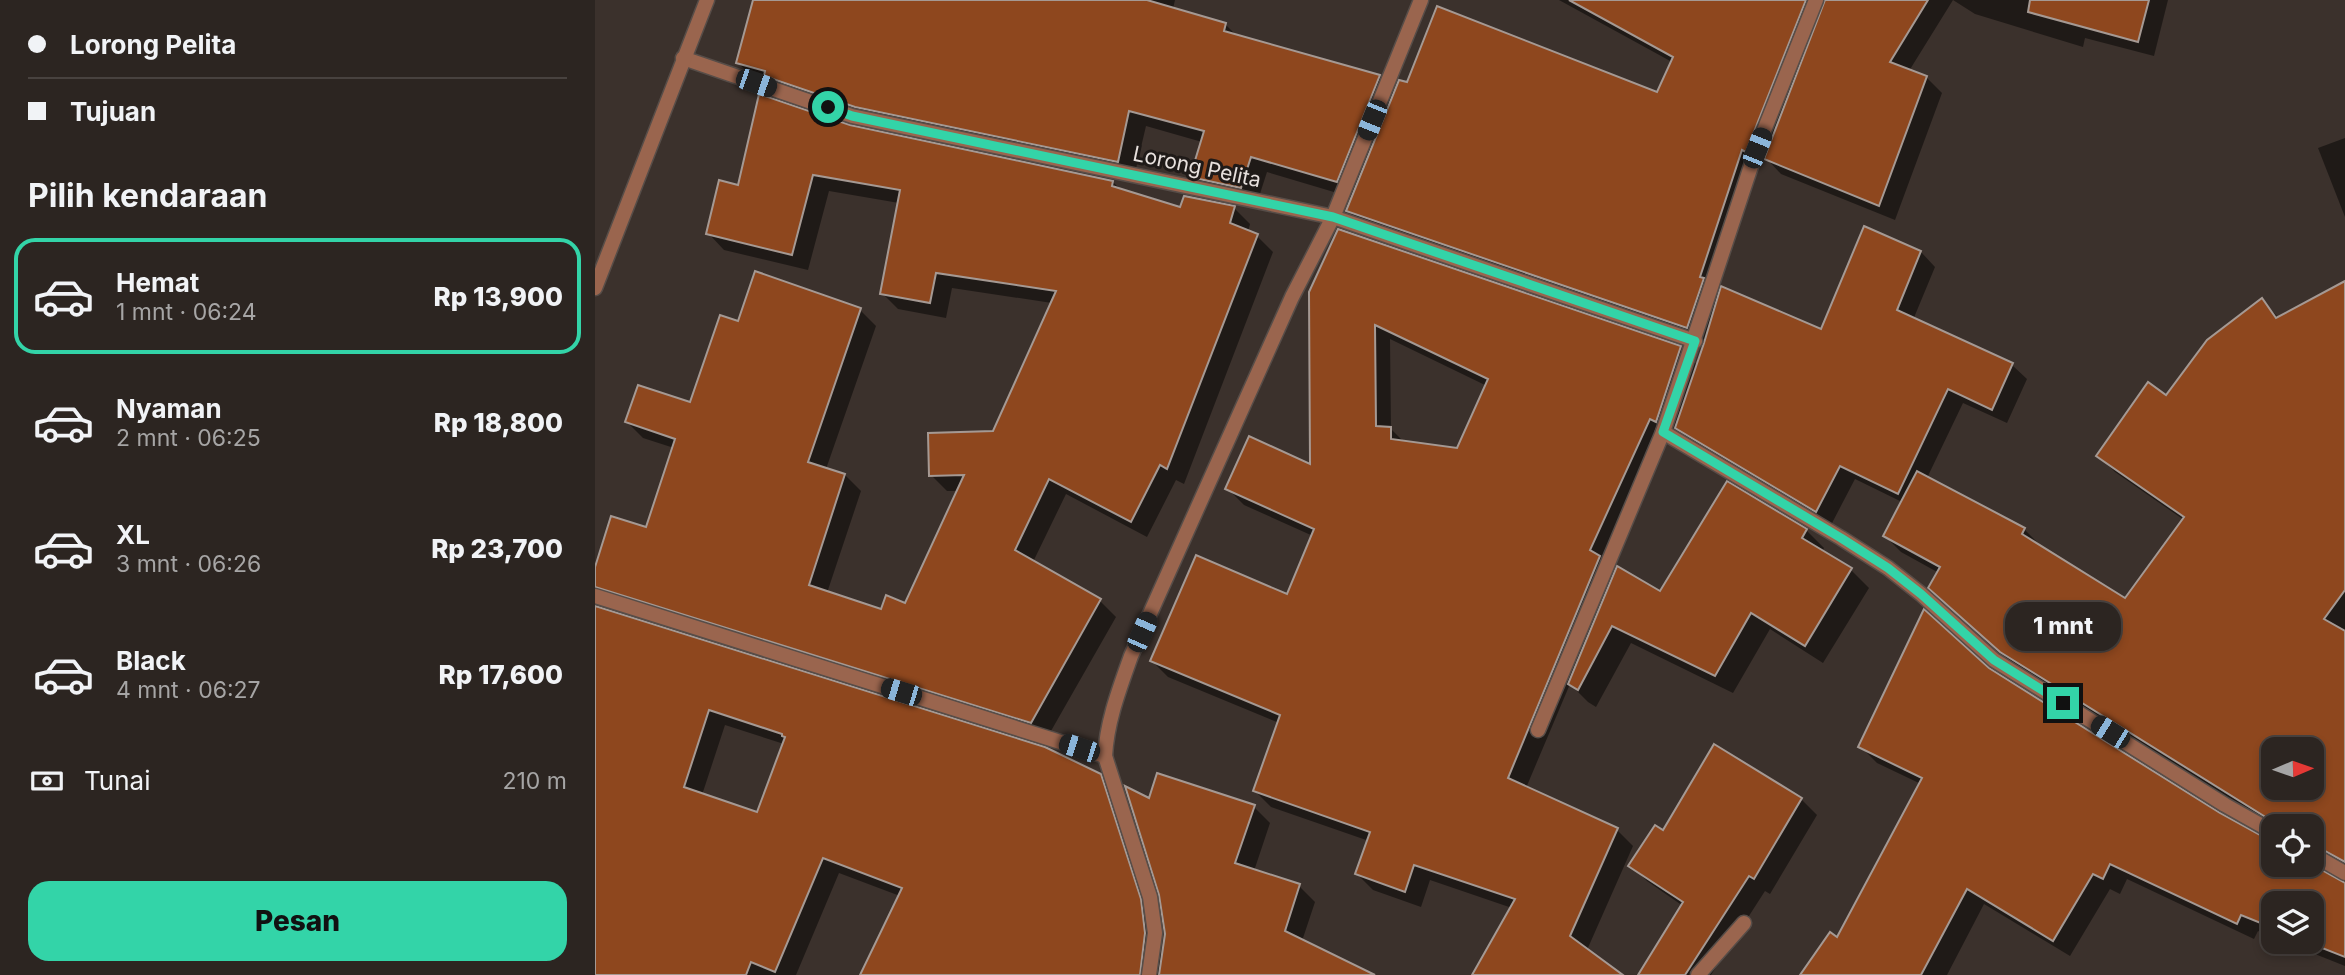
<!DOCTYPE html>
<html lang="id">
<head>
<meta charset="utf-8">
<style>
  :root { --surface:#2c2521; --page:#38312e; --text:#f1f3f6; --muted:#a6a5a5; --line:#48423f; --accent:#33d4a8 }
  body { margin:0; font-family:Inter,sans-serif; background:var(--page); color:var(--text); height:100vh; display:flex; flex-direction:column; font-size:26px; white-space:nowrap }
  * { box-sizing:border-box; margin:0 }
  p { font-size:23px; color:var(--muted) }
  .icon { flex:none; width:38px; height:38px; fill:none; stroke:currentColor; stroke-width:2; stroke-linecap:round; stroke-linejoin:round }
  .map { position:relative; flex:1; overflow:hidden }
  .panel { display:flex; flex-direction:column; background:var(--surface); width:595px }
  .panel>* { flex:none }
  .guide { display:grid; align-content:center; height:154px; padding:0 28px; background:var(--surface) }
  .needle { width:46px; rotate:88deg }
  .buttons { position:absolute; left:1666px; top:737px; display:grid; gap:14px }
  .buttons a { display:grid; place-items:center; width:63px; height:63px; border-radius:14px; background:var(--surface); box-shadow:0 4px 10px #0003,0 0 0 2px var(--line); font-size:35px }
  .end { position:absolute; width:32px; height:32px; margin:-16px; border:9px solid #33d4a8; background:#111; box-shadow:0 0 0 4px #111 }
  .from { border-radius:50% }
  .bubble { position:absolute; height:49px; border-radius:21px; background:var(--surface); box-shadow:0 4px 10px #0003,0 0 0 2px var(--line); font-size:23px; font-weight:800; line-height:49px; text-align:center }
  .car { position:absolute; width:21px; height:42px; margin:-21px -10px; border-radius:9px; box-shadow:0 0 5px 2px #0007; background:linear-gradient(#222 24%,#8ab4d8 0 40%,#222 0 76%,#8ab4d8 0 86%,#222 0) }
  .guide b { display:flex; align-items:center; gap:24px; height:66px; font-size:26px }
  .guide b+b { border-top:2px solid var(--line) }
  .guide i { width:18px; height:18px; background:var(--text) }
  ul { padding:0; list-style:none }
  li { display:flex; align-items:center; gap:21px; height:116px; margin:0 14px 10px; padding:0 14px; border:4px solid transparent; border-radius:21px }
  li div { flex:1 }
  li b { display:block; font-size:26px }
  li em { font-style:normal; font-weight:800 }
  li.active { border-color:var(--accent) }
  li>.icon { width:63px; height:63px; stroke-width:1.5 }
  h2 { padding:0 28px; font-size:32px; line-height:84px }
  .pay { display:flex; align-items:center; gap:18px; height:77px; padding:0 28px; font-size:26px }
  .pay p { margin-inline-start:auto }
  .primary-button { display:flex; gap:14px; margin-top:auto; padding:14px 28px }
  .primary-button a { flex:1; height:80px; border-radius:21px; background:var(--accent); color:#111; font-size:28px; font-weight:800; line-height:80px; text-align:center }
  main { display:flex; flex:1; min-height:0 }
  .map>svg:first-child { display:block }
  .shadow { fill:#0007; fill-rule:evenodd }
  .building { fill:#8e471e; stroke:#a59993; stroke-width:2; fill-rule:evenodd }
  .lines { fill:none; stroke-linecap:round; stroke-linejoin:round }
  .minor-casing { stroke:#574d48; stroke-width:17 }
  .tertiary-casing { stroke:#574d48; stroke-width:17 }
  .minor { stroke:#9a654e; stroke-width:14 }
  .tertiary { stroke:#9a654e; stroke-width:14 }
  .route { stroke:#33d4a8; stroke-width:9 }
  .labels { text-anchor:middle; stroke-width:6; stroke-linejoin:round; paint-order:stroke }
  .street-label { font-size:21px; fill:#e7e0dd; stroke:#1f1a18 }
</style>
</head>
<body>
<main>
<section class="panel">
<div class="guide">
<b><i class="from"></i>Lorong Pelita</b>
<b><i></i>Tujuan</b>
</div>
<h2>Pilih kendaraan</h2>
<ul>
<li class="active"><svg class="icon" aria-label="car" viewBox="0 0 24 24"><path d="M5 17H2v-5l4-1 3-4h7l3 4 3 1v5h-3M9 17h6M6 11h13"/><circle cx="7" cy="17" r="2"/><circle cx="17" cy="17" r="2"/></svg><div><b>Hemat</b><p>1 mnt · 06:24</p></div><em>Rp 13,900</em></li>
<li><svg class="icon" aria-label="car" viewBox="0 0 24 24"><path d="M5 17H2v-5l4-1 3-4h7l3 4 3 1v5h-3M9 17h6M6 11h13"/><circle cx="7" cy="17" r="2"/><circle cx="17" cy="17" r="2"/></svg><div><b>Nyaman</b><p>2 mnt · 06:25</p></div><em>Rp 18,800</em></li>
<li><svg class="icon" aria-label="car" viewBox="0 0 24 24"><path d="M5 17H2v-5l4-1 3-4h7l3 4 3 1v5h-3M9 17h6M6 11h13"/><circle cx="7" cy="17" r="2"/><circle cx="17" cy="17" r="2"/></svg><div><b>XL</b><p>3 mnt · 06:26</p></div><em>Rp 23,700</em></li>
<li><svg class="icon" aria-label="car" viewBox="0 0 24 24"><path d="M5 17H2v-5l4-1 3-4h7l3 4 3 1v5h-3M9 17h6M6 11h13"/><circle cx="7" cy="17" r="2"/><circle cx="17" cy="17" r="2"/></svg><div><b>Black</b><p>4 mnt · 06:27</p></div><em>Rp 17,600</em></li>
</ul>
<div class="pay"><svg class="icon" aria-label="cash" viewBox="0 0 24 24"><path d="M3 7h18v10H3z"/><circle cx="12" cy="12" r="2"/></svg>Tunai<p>210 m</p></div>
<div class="primary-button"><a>Pesan</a></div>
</section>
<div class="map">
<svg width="1750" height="975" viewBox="0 0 1750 975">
  <rect width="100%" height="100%" fill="#3b312c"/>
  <g class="shadow">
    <path d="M 159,0 L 580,0 L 578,9 L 630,24 L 642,36 L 784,76 L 801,93 L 1062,93 L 1077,62 L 964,0 L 1358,0 L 1314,71 L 1331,77 L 1347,93 L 1300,220 L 1186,174 L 1170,157 L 1166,166 L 1163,165 L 1120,293 L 1125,297 L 1227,331 L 1270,229 L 1326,252 L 1340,267 L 1318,320 L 1417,365 L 1432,379 L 1412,423 L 1368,403 L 1332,478 L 1429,529 L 1446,546 L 1530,601 L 1589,520 L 1520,472 L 1504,456 L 1572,397 L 1667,301 L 1684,318 L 1750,283 L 1750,629 L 1748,632 L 1750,634 L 1750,867 L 1730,861 L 1724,871 L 1750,883 L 1750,966 L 1690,942 L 1717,942 L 1717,903 L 1678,903 L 1678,937 L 1663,931 L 1659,939 L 1532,879 L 1525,894 L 1515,889 L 1475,956 L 1389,904 L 1352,975 L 1207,975 L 1242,939 L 1326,784 L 1282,763 L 1265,746 L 1393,670 L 1624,815 L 1674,842 L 1678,842 L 1678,864 L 1717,864 L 1717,826 L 1678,827 L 1424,669 L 1352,604 L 1344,573 L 1306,552 L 1290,536 L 1307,502 L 1260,479 L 1236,525 L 1096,442 L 1081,426 L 1077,437 L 1071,433 L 1012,565 L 1021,574 L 1066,593 L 1211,530 L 1229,548 L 1227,552 L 1256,570 L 1274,588 L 1228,663 L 1175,629 L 1138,693 L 1036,643 L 1001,707 L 993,702 L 975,684 L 931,788 L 1022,830 L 1038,846 L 992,950 L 1025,975 L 879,975 L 917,908 L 835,880 L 826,907 L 778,890 L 762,874 L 774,841 L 676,807 L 660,791 L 684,723 L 573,677 L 557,661 L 693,596 L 718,536 L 649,505 L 632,488 L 716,467 L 716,292 L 1085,348 L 1103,366 L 1111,344 L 769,227 L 753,211 L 759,198 L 672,172 L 662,203 L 613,193 L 597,177 L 607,142 L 551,126 L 539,177 L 278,123 L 160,79 L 143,63 ZM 795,339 L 892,386 L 863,450 L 809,442 L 796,429 ZM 1678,749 L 1717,749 L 1717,788 L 1678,788 Z"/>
    <path d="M 1358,0 L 1573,0 L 1559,56 L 1490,38 L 1488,47 L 1380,14 Z"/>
    <path d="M 254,127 L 518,182 L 526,190 L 586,210 L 639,208 L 655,224 L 653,232 L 662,236 L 678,252 L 589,484 L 581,480 L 552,537 L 471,494 L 438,562 L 505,601 L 521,617 L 452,738 L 0,594 L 0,573 L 52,530 L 79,448 L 48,438 L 32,422 L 96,404 L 144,324 L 265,310 L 281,326 L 231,469 L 250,475 L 266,491 L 232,593 L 287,612 L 311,605 L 364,491 L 352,491 L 336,475 L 399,433 L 457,303 L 357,288 L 351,318 L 303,309 L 287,293 L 304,203 L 234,191 L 213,270 L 129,250 L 113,233 L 145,187 Z"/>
    <path d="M 1750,138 L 1750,217 L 1723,148 Z"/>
    <path d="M 0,608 L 505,776 L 521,793 L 561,917 L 567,957 L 571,932 L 555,800 L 659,807 L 675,823 L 659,871 L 704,886 L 720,902 L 707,941 L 776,975 L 267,975 L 305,896 L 244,873 L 201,975 L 0,975 ZM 130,725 L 189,744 L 163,814 L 107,795 Z"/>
    <path d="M 1206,799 L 1222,815 L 1175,894 L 1170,891 L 1116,975 L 1045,975 L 1088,906 L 1052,881 L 1036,865 L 1069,833 Z"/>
  </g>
  <g class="building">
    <path d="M 158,0 L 552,0 L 631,23 L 629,31 L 785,75 L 742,182 L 656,157 L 646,188 L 595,177 L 609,131 L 534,111 L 523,162 L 260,107 L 169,76 L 170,71 L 141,63 Z"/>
    <path d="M 974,0 L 1211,0 L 1151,152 L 1147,150 L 1105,277 L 1109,278 L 1092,328 L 751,211 L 804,80 L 812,82 L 842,6 L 1062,92 L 1078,57 Z"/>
    <path d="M 1230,0 L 1333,0 L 1295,62 L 1332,76 L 1284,206 L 1169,159 Z"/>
    <path d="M 1435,0 L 1554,0 L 1543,42 L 1433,12 Z"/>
    <path d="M 164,94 L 255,125 L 518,181 L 517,186 L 585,207 L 589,196 L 640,206 L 635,223 L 663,234 L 572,469 L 565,465 L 536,522 L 454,479 L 420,550 L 506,599 L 436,723 L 0,587 L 0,567 L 16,516 L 51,527 L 80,439 L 30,422 L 43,385 L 95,402 L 125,315 L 143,321 L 160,271 L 266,308 L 213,462 L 250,474 L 214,585 L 286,609 L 291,595 L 310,603 L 369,475 L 334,476 L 333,433 L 398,431 L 461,291 L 341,273 L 335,303 L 285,294 L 305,190 L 218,175 L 197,255 L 111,234 L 124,180 L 143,185 Z"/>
    <path d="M 1269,226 L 1326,251 L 1302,310 L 1418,363 L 1397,410 L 1353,389 L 1303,494 L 1245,466 L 1221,512 L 1080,428 L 1109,343 L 1126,286 L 1226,329 Z"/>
    <path d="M 743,229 L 1086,346 L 1061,422 L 1055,419 L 995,550 L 1005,556 L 913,778 L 1023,828 L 975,936 L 1028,975 L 877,975 L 920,899 L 819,865 L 810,892 L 760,874 L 775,832 L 658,791 L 685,715 L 555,661 L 601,555 L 692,594 L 719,529 L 630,489 L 654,436 L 715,464 L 714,292 ZM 780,325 L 893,379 L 862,448 L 796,439 L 796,427 L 781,426 Z"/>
    <path d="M 1750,281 L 1750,590 L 1729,619 L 1750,631 L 1750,862 L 1717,844 L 1717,826 L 1685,826 L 1405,652 L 1333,588 L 1345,567 L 1288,536 L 1322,471 L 1430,528 L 1427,534 L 1530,598 L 1589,517 L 1501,456 L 1553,382 L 1571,395 L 1612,340 L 1667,298 L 1681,318 ZM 1678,749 L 1717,749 L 1717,788 L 1678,788 Z"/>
    <path d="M 1132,481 L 1212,529 L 1207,538 L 1257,568 L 1210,646 L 1156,613 L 1120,676 L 1017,626 L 983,690 L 973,684 L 1022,566 L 1065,591 Z"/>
    <path d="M 0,606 L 450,747 L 506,774 L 546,899 L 550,933 L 545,975 L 265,975 L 307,888 L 228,858 L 180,972 L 156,962 L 151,975 L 0,975 ZM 114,710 L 187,734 L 187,736 L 190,737 L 162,812 L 89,787 Z"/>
    <path d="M 1329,609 L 1394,668 L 1625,813 L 1678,842 L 1678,864 L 1716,864 L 1750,883 L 1750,957 L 1712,942 L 1717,942 L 1717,903 L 1678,903 L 1678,928 L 1646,915 L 1642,924 L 1515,864 L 1508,879 L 1498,874 L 1458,941 L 1372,889 L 1326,975 L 1205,975 L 1235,932 L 1242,937 L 1327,778 L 1263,747 Z"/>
    <path d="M 1119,744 L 1207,798 L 1159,879 L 1154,876 L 1090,975 L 1043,975 L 1088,902 L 1033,866 L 1060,825 L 1068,830 Z"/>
    <path d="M 562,773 L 660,805 L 640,863 L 705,884 L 690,931 L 780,975 L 564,975 L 570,934 L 564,895 L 530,786 L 554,798 Z"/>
  </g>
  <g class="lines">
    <defs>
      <g id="minor">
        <path d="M 88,58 L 257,116 L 738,217 L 1100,341"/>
        <path d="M 1068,432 L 1246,538 L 1293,568 L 1326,594 L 1399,660 L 1630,805 L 1678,832"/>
        <path d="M 0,596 L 510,756"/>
        <path d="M 943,730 L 1068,432 L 1162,148 L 1221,0"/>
        <path d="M 1717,854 L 1750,873"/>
        <path d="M 554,975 L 560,933 L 555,897 L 510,756 C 512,721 524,690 536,656 L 697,297 L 738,217 L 826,0"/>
        <path d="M 1103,975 L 1149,923"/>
      </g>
      <path id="tertiary" d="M 0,288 L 112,0"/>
    </defs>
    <use href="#minor" class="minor-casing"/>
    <use href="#tertiary" class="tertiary-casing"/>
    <use href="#minor" class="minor"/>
    <use href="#tertiary" class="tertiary"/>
  </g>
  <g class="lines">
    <path class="route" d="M 233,107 L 257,116 L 738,217 L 1100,341 L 1068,432 L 1246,538 L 1293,568 L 1326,594 L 1399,660 L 1468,703"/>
  </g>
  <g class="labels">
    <g class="street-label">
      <text transform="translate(602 167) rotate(12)" y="7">Lorong Pelita</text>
    </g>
  </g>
</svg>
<div class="buttons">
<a><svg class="needle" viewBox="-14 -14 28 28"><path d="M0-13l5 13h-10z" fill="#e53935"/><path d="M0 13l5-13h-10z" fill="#a6a5a5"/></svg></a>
<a><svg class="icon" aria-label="locate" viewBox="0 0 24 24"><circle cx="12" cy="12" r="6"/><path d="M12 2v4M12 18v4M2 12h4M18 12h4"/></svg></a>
<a><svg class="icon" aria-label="layers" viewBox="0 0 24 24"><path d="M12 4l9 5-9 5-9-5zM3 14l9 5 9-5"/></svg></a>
</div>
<i class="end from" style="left:233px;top:107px"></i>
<i class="end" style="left:1468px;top:703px"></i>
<div class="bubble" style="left:1410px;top:602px;width:116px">1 mnt</div>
<i class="car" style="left:161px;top:83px;rotate:109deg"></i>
<i class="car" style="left:777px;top:120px;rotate:202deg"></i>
<i class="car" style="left:1162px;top:148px;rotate:22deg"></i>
<i class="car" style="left:547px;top:632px;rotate:24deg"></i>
<i class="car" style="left:306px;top:692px;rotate:287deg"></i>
<i class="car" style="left:1515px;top:732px;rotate:302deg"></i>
<i class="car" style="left:484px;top:748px;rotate:288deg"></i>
</div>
</main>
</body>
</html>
